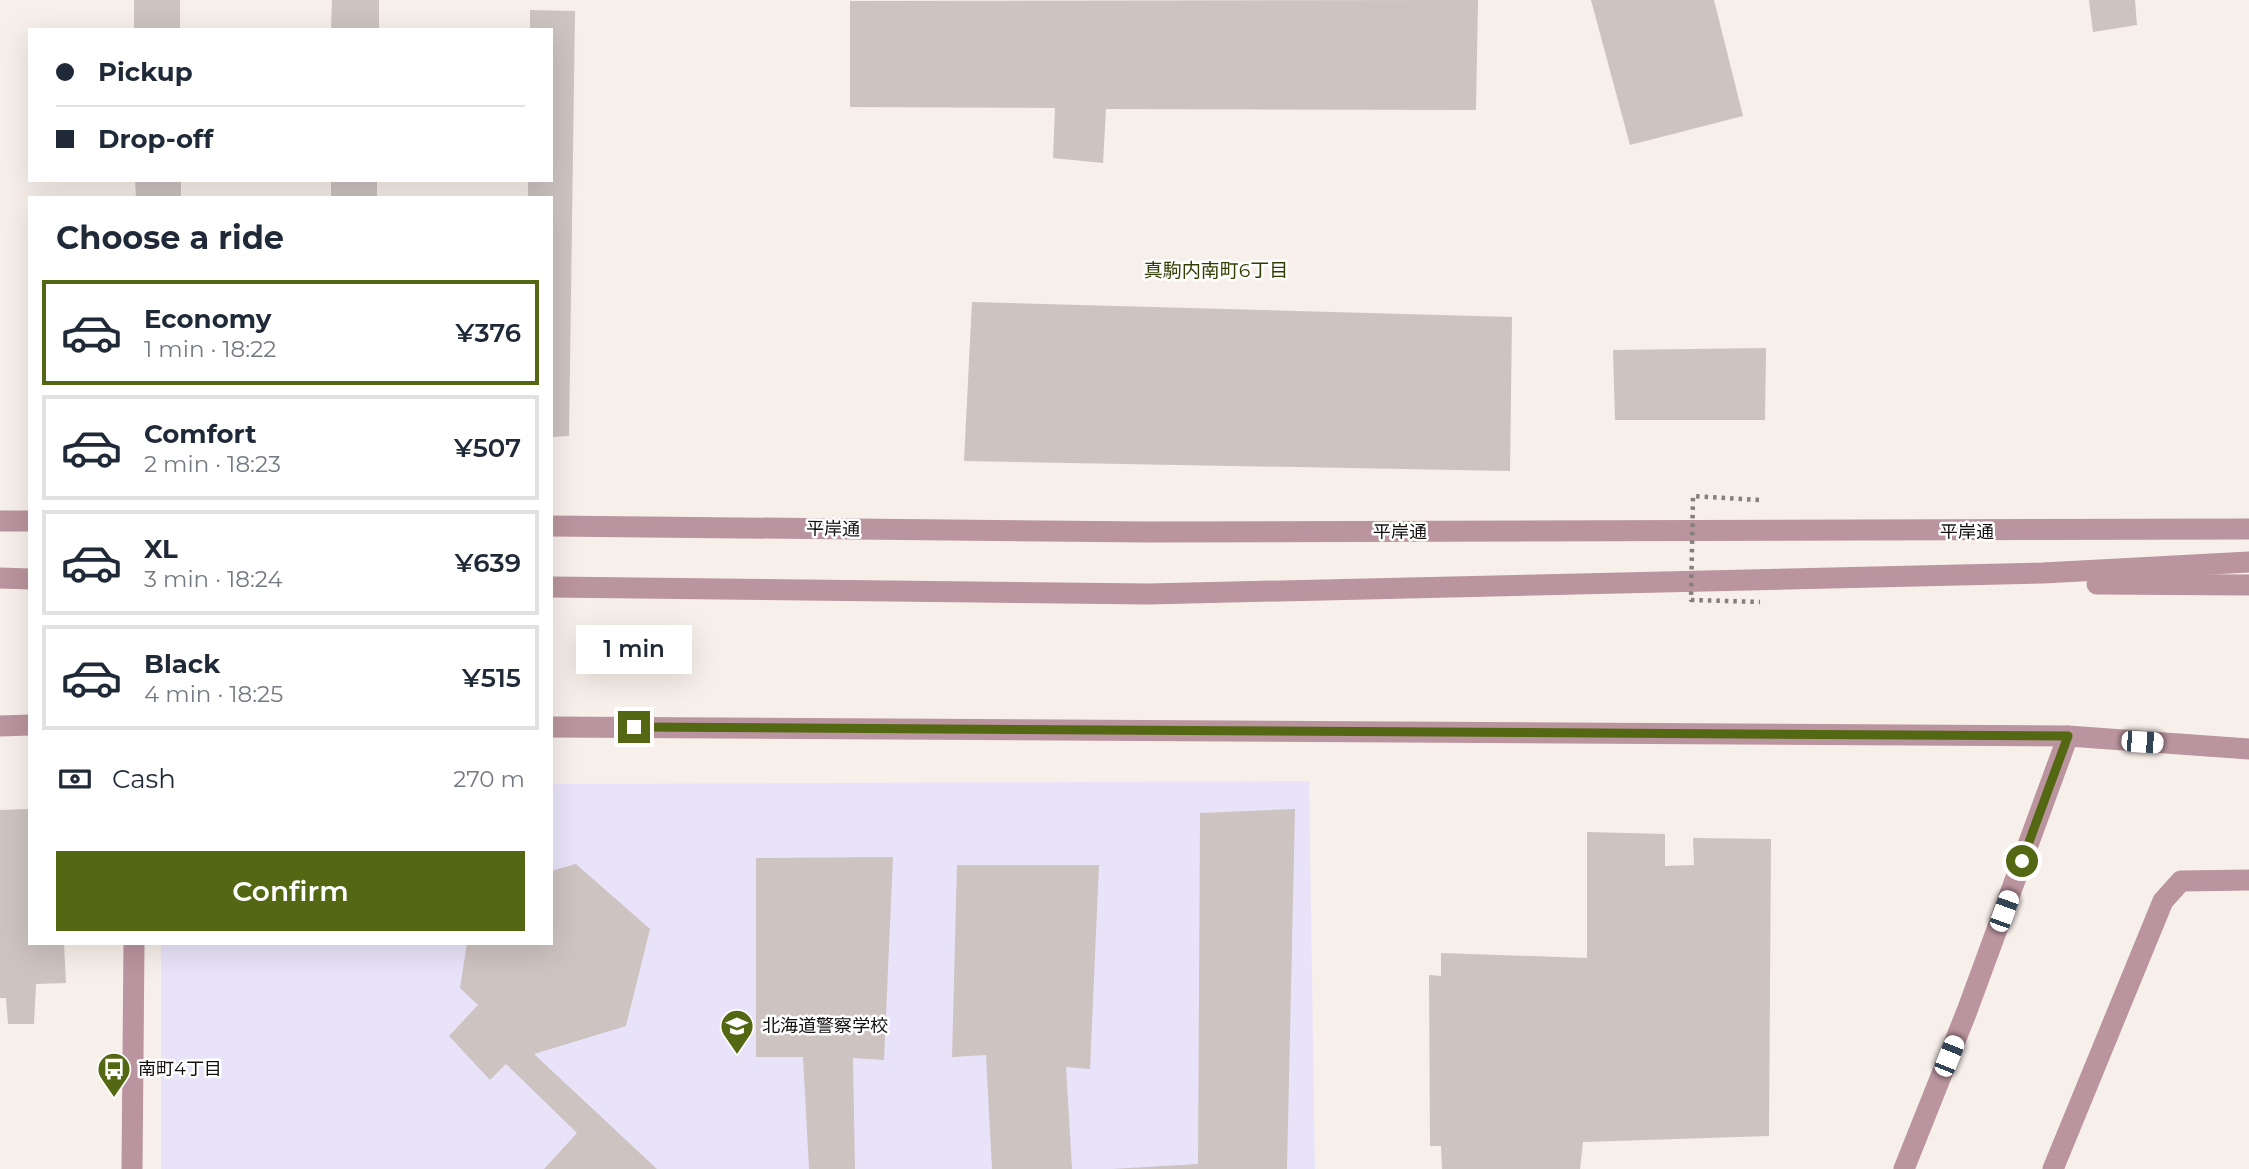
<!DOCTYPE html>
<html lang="en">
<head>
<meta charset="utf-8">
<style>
  :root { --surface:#fff; --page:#f6f6f7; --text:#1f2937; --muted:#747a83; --line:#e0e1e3; --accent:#546712 }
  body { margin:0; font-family:Montserrat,"Noto Sans JP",sans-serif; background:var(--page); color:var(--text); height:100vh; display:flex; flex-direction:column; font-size:26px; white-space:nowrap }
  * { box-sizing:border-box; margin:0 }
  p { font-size:23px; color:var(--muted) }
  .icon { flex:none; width:38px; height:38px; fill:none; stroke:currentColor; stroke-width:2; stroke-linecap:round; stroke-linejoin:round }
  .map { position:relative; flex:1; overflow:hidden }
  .sheet { position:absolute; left:28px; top:196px; width:525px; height:749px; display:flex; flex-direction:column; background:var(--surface); border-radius:0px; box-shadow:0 7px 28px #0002 }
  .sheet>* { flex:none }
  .banner { position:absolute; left:28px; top:28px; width:525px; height:154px; border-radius:0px; box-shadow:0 7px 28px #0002; display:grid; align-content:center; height:154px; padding:0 28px; background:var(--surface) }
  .end { position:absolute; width:32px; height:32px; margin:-16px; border:9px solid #546712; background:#fff; box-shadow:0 0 0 4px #fff }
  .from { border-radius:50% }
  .bubble { position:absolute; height:49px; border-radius:0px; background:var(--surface); box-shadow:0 7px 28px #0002; font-size:23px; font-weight:600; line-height:49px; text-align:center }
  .car { position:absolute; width:21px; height:42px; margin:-21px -10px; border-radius:9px; box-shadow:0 0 5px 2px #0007; background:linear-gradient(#fff 24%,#345 0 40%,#fff 0 76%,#345 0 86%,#fff 0) }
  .banner b { display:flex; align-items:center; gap:24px; height:66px; font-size:26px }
  .banner b+b { border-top:2px solid var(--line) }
  .banner i { width:18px; height:18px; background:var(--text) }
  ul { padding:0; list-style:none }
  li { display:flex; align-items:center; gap:21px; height:105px; margin:0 14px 10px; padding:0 14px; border:4px solid var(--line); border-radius:0px }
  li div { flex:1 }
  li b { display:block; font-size:26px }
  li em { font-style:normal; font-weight:600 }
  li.current { border-color:var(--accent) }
  li>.icon { width:63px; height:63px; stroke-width:1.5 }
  h2 { padding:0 28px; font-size:32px; line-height:84px }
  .pay { display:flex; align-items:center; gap:18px; height:77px; padding:0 28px; font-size:26px }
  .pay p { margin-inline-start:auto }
  .primary-button { display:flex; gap:14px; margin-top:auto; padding:14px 28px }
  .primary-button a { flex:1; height:80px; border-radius:0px; background:var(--accent); color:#fff; font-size:28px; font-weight:600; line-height:80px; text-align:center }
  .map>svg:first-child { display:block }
  .education { fill:#e9e3f9 }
  .building { fill:#cdc3c1 }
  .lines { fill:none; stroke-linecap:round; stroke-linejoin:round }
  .minor { stroke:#ba949e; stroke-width:21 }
  .path-bridge { stroke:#857f7c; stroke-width:4.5; stroke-dasharray:3.5 5; stroke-linecap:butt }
  .route { stroke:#546712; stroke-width:9 }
  .labels { text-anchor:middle; stroke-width:5; stroke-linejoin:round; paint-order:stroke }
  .street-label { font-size:18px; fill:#120f0e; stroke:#fff }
  .poi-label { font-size:18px; fill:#120f0e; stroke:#fff; text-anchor:start }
  .neighbourhood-label { font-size:19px; fill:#313e02; stroke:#fff }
</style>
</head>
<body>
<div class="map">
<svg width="2249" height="1169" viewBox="0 0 2249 1169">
  <rect width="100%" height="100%" fill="#f7efea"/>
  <path class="education" d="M 1309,781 L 1315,1169 L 161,1169 L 161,943 L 551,943 L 551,784 Z"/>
  <g class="building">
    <rect x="134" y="0" width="46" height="30"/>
    <path d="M 332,0 L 379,0 L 379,30 L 331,30 Z"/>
    <path d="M 1478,0 L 1476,110 L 1106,109 L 1103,163 L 1053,158 L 1055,108 L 850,107 L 850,1 Z"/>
    <path d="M 1591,0 L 1714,0 L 1743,116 L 1630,145 Z"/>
    <path d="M 2089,0 L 2135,0 L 2137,25 L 2093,32 Z"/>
    <path d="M 530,10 L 575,11 L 569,436 L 551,437 L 551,198 L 528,198 L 528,180 L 551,180 L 551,30 L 530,30 Z"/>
    <path d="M 135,180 L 181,180 L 181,198 L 136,198 Z"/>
    <rect x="331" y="180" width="46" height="18"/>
    <path d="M 972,302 L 1512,317 L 1510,471 L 964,461 Z"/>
    <path d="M 1766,348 L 1765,420 L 1615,420 L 1613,350 Z"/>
    <path d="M 30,809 L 30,943 L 64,943 L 66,983 L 36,984 L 34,1024 L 8,1024 L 6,998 L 0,998 L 0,810 Z"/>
    <path d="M 1295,809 L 1287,1169 L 1111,1169 L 1198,1164 L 1200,813 Z"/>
    <path d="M 1587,832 L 1665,834 L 1665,866 L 1694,865 L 1693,838 L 1771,839 L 1769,1136 L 1583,1142 L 1580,1169 L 1442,1169 L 1441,1146 L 1430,1146 L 1429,975 L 1441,976 L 1441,953 L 1587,958 Z"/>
    <path d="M 893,857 L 884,1060 L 853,1058 L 855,1169 L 809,1169 L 803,1057 L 756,1057 L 756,858 Z"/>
    <path d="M 576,864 L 650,929 L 626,1026 L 534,1054 L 657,1169 L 544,1169 L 577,1133 L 506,1064 L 490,1080 L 449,1036 L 478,1005 L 460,988 L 467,943 L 551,943 L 551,871 Z"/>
    <path d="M 957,865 L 1099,865 L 1090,1069 L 1066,1067 L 1072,1169 L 992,1169 L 986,1055 L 952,1057 Z"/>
  </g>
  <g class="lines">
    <g class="minor">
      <path d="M 0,521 L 30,521"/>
      <path d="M 551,526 L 1148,532 L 2249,529"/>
      <path d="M 0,578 L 30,579"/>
      <path d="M 2097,584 L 2249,585"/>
      <path d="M 551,587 L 1149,594 L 2043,573 L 2249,562"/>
      <path d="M 0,726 L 30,725"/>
      <path d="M 551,727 L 2068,736 L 2249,749"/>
      <path d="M 132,1169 L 134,943"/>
      <path d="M 1904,1169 L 1967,1011 L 2068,736"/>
      <path d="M 2053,1169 L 2163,901 L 2181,881 L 2249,880"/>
    </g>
    <path class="path-bridge" d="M 1759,500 L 1693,496 L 1691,600 L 1760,602"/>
  </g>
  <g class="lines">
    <path class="route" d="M 634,727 L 2068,736 L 2022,861"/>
  </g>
  <defs>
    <symbol id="school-pin" viewBox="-11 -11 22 30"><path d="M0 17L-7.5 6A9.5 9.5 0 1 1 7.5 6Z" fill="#546712" stroke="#fff"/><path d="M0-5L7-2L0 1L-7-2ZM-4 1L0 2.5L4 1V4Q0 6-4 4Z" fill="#fff"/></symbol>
    <symbol id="bus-pin" viewBox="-11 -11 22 30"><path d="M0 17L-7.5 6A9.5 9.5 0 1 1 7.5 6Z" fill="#546712" stroke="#fff"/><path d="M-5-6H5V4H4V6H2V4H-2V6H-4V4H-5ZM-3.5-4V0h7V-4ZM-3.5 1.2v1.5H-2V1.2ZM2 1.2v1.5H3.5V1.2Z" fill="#fff"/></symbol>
  </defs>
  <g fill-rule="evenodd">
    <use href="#school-pin" x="718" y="1007" width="38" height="52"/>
    <use href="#bus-pin" x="95" y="1050" width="38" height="52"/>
  </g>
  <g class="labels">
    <g class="street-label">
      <text transform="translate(833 529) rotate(1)" y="6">平岸通</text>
      <text x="1400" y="538">平岸通</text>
      <text x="1967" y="538">平岸通</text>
    </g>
    <g class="poi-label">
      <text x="762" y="1032">北海道警察学校</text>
      <text x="138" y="1075">南町4丁目</text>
    </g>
    <g class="neighbourhood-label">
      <text x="1216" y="277">真駒内南町6丁目</text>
    </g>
  </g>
</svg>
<i class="end from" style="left:2022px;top:861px"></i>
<i class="end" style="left:634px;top:727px"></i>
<div class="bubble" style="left:576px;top:625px;width:116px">1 min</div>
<i class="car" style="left:2142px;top:742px;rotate:94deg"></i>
<i class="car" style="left:2004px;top:911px;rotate:20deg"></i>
<i class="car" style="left:1949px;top:1056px;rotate:22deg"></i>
<div class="banner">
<b><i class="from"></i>Pickup</b>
<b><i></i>Drop-off</b>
</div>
<section class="sheet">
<h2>Choose a ride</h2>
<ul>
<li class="current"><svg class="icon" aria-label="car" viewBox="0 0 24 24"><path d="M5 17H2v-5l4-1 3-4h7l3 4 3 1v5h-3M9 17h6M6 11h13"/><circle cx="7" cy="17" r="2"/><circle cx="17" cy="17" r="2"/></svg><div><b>Economy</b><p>1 min · 18:22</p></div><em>¥376</em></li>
<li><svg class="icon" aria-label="car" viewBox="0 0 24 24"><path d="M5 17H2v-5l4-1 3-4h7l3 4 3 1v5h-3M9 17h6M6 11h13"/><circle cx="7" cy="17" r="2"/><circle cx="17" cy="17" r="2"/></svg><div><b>Comfort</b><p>2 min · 18:23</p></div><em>¥507</em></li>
<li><svg class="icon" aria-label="car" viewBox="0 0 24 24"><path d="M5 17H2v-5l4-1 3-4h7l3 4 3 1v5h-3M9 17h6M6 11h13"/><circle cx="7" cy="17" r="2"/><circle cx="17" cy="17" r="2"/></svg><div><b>XL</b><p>3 min · 18:24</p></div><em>¥639</em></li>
<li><svg class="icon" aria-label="car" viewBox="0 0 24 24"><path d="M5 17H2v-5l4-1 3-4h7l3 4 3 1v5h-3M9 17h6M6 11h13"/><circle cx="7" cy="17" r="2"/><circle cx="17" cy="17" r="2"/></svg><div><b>Black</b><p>4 min · 18:25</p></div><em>¥515</em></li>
</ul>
<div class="pay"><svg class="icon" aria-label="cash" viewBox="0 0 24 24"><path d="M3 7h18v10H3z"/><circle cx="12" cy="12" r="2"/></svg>Cash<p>270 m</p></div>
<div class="primary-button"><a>Confirm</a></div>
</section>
</div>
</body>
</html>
